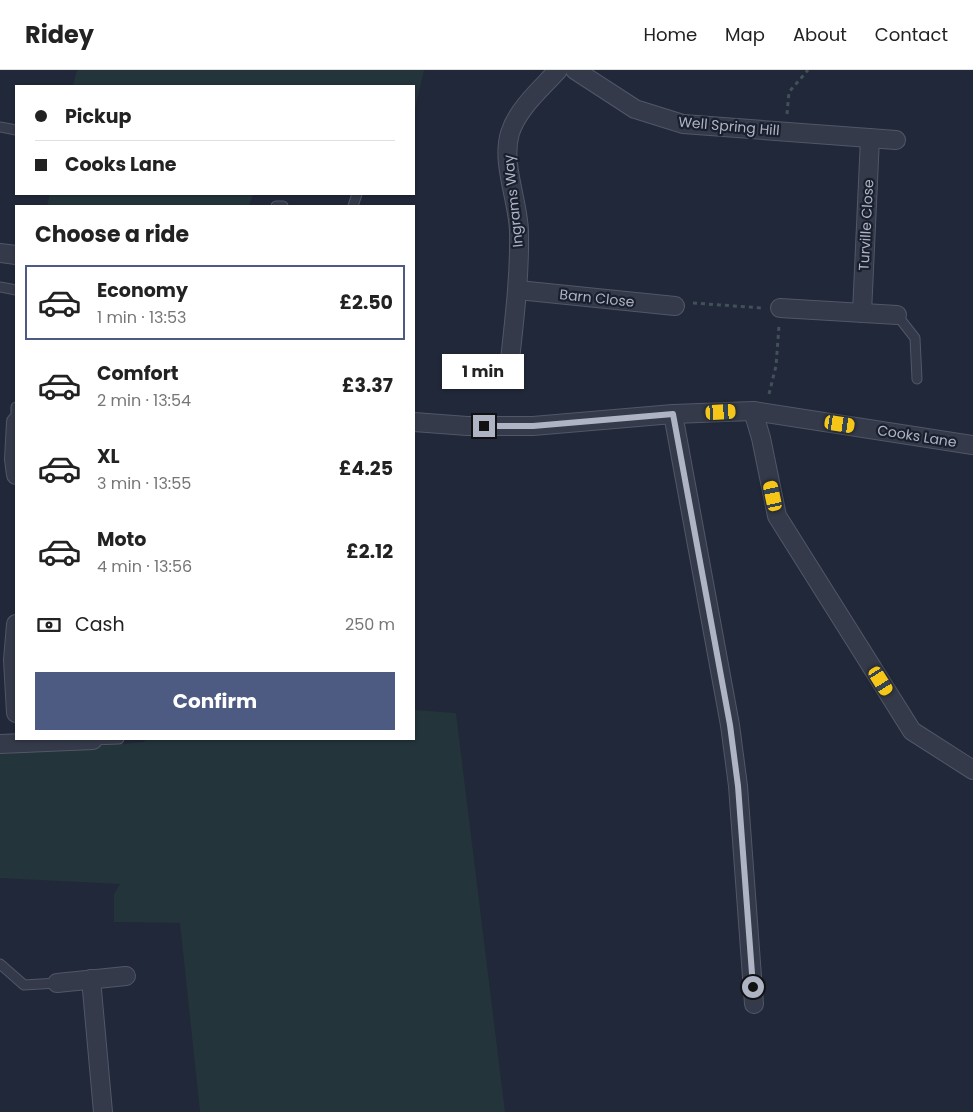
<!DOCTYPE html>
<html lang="en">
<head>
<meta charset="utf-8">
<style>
  :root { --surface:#fff; --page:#f2f2f2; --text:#222; --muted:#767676; --line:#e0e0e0; --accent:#4d5a82 }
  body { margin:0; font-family:Poppins,sans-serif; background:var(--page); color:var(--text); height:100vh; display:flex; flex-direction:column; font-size:19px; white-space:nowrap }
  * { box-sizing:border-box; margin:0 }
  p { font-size:16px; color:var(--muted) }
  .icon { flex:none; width:28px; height:28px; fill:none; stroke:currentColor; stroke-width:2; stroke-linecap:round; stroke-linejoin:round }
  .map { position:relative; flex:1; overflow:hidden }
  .panel { position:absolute; left:15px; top:135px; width:400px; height:535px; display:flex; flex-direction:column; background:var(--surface); border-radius:0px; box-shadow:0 1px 4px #0004 }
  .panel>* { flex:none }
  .banner { position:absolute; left:15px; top:15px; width:400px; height:110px; border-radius:0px; box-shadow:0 1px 4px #0004; display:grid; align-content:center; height:110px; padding:0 20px; background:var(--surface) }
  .end { position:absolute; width:22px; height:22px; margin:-11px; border:6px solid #afb4c5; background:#111; box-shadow:0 0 0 2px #111 }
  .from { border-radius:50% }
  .bubble { position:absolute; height:35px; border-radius:0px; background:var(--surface); box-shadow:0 1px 4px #0004; font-size:16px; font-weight:700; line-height:35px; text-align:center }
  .car { position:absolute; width:15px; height:30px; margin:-15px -8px; border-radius:6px; box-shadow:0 0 4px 1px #0007; background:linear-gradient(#f5c518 24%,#345 0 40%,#f5c518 0 76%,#345 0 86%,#f5c518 0) }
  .banner b { display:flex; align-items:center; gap:18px; height:48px; font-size:19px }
  .banner b+b { border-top:1px solid var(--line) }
  .banner i { width:12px; height:12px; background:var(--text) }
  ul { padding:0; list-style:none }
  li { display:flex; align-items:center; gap:15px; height:75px; margin:0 10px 8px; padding:0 10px; border:2px solid transparent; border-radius:0px }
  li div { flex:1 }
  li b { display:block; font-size:19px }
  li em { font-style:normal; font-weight:700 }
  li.selected { border-color:var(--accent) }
  li>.icon { width:45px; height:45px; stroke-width:1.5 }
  h2 { padding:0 20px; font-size:22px; line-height:60px }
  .pay { display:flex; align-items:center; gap:12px; height:55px; padding:0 20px; font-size:19px }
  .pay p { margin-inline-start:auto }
  .button { display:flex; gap:10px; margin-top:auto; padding:10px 20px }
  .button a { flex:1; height:58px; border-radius:0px; background:var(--accent); color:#fff; font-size:20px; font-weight:700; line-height:58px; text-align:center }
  header { display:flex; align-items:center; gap:30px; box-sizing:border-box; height:70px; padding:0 25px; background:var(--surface); border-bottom:1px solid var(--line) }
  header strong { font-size:24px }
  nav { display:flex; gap:28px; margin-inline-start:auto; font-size:18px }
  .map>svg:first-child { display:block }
  .green { fill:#23343a }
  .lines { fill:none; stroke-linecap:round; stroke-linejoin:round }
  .lane-casing { stroke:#525767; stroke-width:11 }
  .street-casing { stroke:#525767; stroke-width:20 }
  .path { stroke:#405157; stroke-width:3; stroke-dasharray:4 4; stroke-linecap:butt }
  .lane { stroke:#343a49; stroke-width:9 }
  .street { stroke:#343a49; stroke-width:18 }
  .route { stroke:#afb4c5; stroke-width:6 }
  .labels { text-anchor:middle; stroke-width:4.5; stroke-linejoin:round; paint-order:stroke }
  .street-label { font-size:14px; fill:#afb4c5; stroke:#1a1f2e }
</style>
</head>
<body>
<header>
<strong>Ridey</strong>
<nav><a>Home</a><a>Map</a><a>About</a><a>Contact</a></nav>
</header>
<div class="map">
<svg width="973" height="1042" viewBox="0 0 973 1042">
  <rect width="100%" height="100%" fill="#212839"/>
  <g class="green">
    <path d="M 77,0 L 424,0 L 414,43 L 414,16 L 73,16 Z"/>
    <path d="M 50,124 L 253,124 L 249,136 L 47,136 Z"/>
    <path d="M 414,640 L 456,643 L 505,1042 L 200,1042 L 180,853 L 114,852 L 114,824 L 120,814 L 0,808 L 0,684 L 144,672 L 146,669 L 414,669 Z"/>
  </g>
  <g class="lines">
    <defs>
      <g id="lane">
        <path d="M 0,57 L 16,60"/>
        <path d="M 276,136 L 283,136"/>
        <path d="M 353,136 L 357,124"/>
        <path d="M 0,217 L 16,220"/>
        <path d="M 897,245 L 915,268 L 917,309"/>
        <path d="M 16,352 L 16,337"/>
        <path d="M 93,670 L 119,669"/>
        <path d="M 0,894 L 24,915 L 57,913"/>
      </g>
      <g id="street">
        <path d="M 575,0 L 635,39 L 683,54 L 896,70"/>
        <path d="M 0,183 L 16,185"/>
        <path d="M 518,220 L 675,236"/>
        <path d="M 780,238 L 897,245"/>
        <path d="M 862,243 L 870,68"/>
        <path d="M 508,309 C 513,259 520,211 519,161 C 518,130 501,93 510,63 C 518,38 541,19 558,0"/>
        <path d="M 753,341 L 761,368 L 777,446 L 912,661 L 973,700"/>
        <path d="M 673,344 L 730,655 L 738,716 L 754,934"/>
        <path d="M 16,352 L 14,389 L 16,405"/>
        <path d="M 414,352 L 467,356 L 533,356 L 673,344 L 753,341 L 973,375"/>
        <path d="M 16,554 L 13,590 L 16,643"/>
        <path d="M 0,674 L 93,670"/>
        <path d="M 91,909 L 103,1042"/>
        <path d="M 57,913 L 126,906"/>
      </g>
    </defs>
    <use href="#lane" class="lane-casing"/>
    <use href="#street" class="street-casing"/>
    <g class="path">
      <path d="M 787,44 L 789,22 L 808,0"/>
      <path d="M 693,233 L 762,238"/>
      <path d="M 769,324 L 776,296 L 779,256"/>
    </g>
    <use href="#lane" class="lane"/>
    <use href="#street" class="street"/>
  </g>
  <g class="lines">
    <path class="route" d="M 484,356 L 533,356 L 673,344 L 730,655 L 738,716 L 753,917"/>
  </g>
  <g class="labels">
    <g class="street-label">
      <text transform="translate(729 56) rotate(5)" y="5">Well Spring Hill</text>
      <text transform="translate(513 131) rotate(-96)" y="5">Ingrams Way</text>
      <text transform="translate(866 155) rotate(-87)" y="5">Turville Close</text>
      <text transform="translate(597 228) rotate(6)" y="5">Barn Close</text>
      <text transform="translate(917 366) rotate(9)" y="5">Cooks Lane</text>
    </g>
  </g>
</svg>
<i class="end from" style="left:753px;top:917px"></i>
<i class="end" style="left:484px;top:356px"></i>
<div class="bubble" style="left:442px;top:284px;width:82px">1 min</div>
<i class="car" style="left:721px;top:342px;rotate:87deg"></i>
<i class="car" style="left:840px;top:354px;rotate:99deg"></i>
<i class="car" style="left:773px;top:426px;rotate:348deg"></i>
<i class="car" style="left:881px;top:611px;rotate:148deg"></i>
<div class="banner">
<b><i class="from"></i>Pickup</b>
<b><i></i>Cooks Lane</b>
</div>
<section class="panel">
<h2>Choose a ride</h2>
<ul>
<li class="selected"><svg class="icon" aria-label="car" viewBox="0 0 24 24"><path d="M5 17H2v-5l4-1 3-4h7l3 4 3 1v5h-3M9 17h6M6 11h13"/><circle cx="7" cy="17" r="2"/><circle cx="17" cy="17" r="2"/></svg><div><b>Economy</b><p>1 min · 13:53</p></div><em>£2.50</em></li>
<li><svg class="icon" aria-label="car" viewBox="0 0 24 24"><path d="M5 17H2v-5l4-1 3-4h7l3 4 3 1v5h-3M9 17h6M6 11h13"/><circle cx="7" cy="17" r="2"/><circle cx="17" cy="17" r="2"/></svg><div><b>Comfort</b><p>2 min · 13:54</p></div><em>£3.37</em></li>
<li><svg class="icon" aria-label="car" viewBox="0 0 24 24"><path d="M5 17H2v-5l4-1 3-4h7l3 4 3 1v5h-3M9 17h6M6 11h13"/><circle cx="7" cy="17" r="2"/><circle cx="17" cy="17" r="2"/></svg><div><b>XL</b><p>3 min · 13:55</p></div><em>£4.25</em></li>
<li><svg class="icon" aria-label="car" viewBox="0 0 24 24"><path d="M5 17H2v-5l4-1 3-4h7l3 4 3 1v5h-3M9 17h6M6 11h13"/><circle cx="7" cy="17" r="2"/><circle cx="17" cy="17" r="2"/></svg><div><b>Moto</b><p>4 min · 13:56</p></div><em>£2.12</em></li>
</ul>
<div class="pay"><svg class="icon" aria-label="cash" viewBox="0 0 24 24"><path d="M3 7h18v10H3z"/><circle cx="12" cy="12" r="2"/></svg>Cash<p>250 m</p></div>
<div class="button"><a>Confirm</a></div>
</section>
</div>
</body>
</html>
